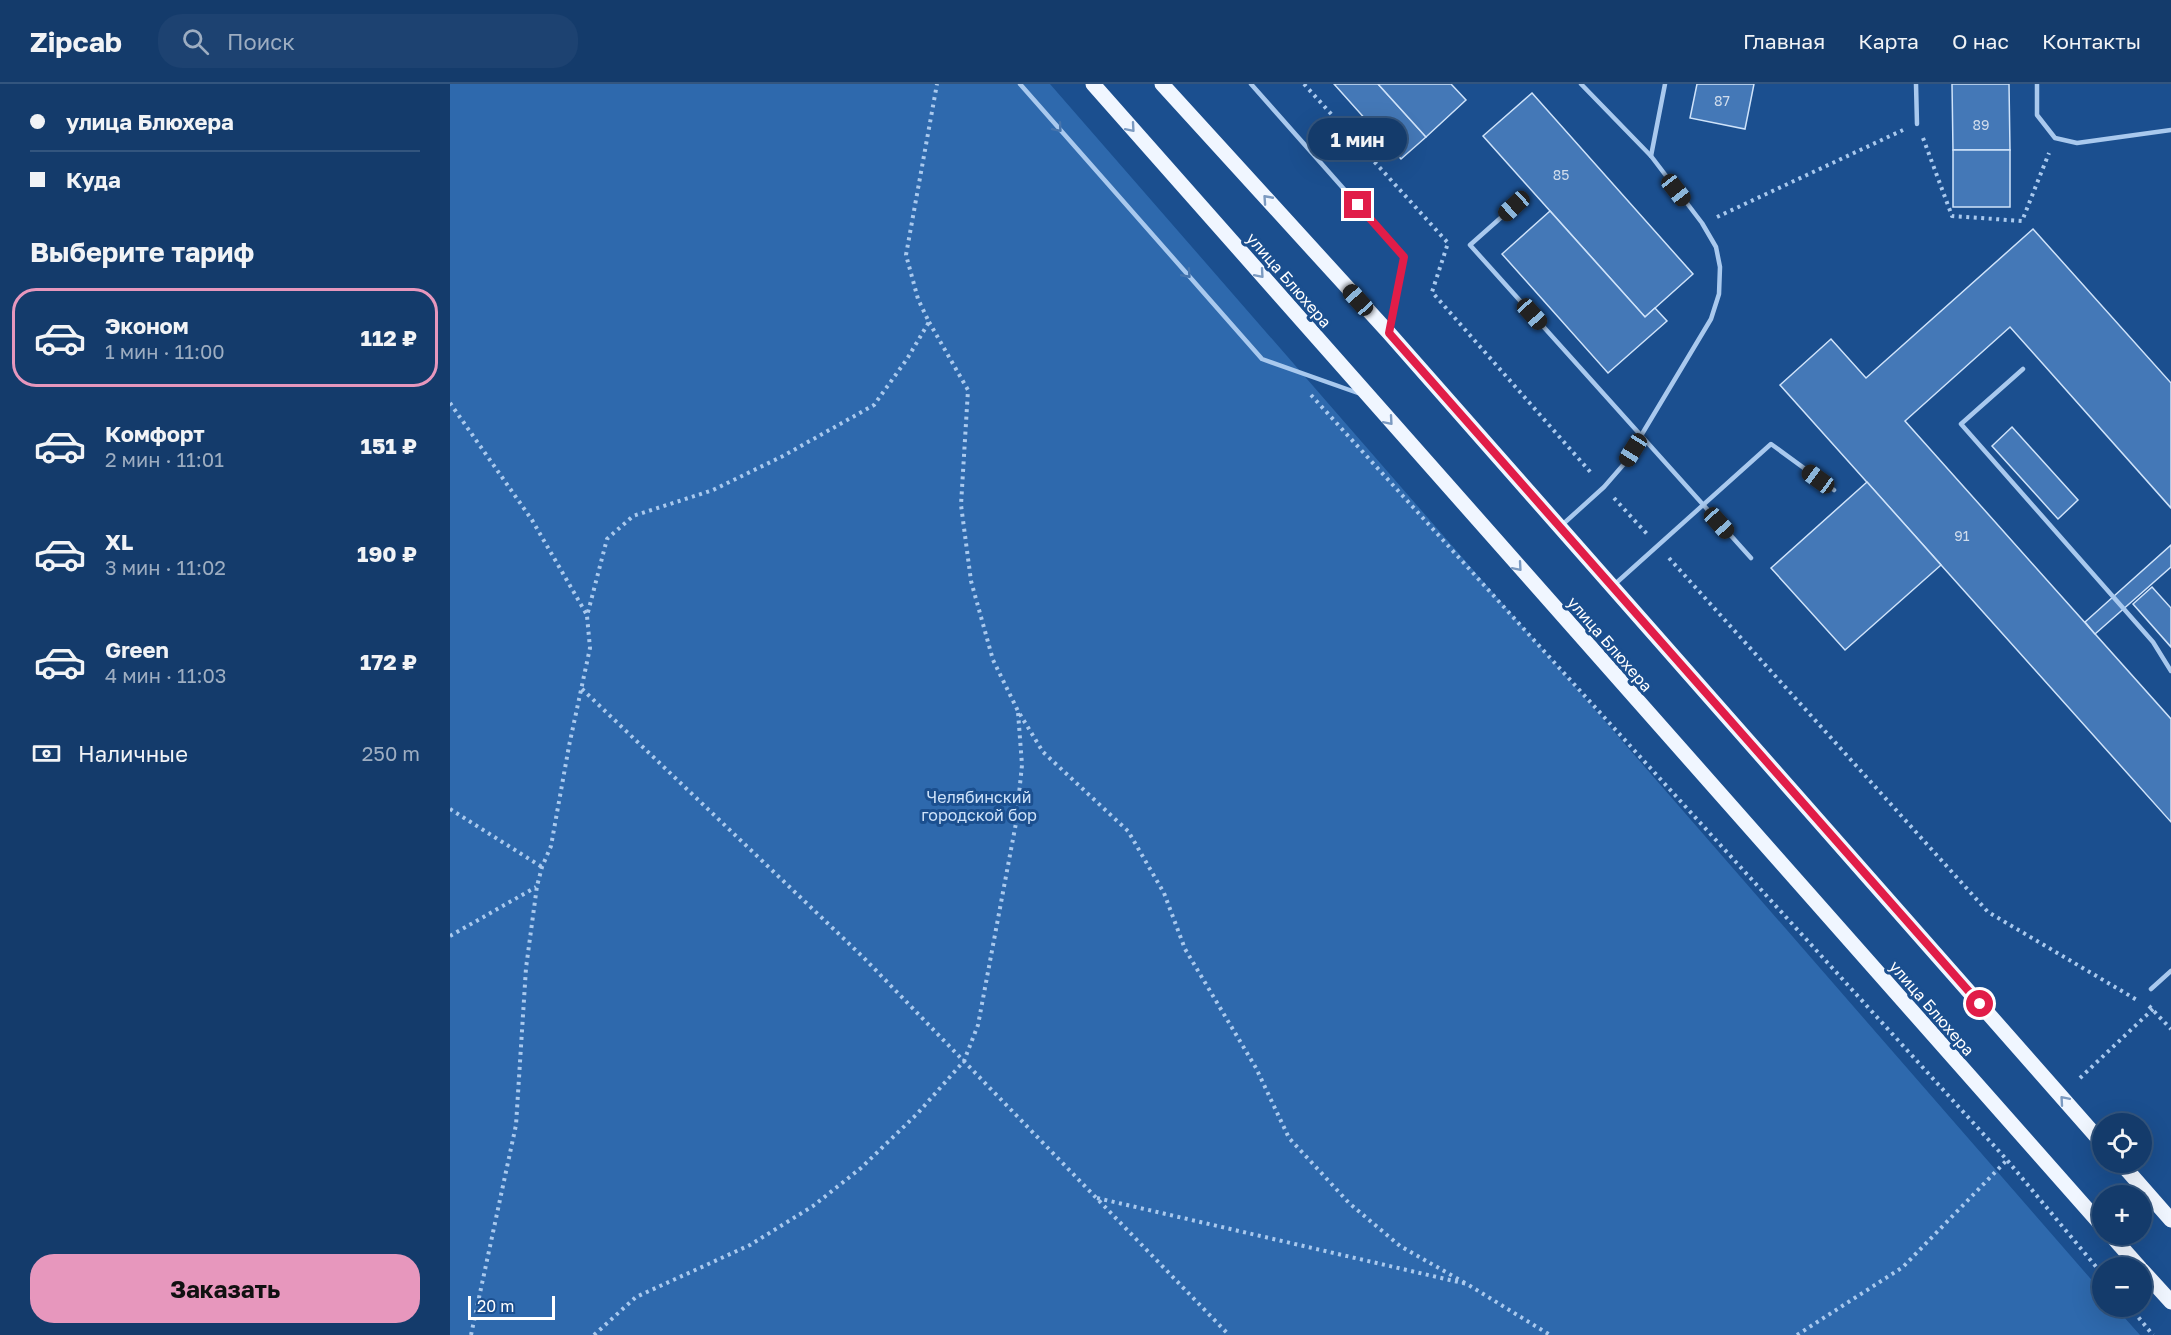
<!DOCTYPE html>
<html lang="ru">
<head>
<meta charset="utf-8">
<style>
  :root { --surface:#143b6b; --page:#1d4271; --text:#f1f3f6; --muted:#9dadc1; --line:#33557e; --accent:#e797bd }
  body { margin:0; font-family:"Golos Text",sans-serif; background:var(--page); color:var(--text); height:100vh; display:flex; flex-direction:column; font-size:22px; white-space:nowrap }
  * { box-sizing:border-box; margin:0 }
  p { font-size:20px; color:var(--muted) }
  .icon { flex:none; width:33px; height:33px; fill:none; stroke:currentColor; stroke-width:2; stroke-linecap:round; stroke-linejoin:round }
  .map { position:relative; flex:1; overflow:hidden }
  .side { display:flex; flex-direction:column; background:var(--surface); width:450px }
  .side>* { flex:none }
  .hud { display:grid; align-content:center; height:132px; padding:0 30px; background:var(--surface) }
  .tools { position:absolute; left:1642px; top:1029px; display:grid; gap:12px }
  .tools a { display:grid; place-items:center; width:60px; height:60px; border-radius:50%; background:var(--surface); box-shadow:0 6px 24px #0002,0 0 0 2px var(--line); font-size:30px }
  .scale { position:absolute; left:18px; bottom:15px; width:87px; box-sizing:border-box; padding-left:6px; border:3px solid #fff; border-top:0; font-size:16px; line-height:21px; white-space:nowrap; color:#fff; -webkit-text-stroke:4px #1b4f8f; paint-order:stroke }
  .end { position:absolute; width:27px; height:27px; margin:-14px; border:8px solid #e11d48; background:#fff; box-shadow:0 0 0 3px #fff }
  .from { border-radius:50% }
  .bubble { position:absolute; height:42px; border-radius:21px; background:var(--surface); box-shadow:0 6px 24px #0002,0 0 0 2px var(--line); font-size:20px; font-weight:700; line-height:42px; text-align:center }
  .car { position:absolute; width:18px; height:36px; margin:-18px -9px; border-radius:8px; box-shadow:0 0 4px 2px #0007; background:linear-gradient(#222 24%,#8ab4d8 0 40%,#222 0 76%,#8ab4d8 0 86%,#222 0) }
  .hud b { display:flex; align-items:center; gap:21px; height:57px; font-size:22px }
  .hud b+b { border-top:2px solid var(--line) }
  .hud i { width:15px; height:15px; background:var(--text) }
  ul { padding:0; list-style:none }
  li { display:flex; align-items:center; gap:18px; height:99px; margin:0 12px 9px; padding:0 18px; border:3px solid transparent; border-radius:24px }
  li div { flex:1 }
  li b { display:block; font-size:22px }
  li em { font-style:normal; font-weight:700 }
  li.on { border-color:var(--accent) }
  li>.icon { width:54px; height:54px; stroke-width:1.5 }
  h2 { padding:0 30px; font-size:27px; line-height:72px }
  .pay { display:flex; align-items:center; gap:15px; height:66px; padding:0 30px; font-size:22px }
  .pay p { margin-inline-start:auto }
  .primary-button { display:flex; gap:12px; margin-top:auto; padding:12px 30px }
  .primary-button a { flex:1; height:69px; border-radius:24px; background:var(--accent); color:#111; font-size:24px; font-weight:700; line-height:69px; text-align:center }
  header { display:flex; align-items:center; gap:36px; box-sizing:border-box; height:84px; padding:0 30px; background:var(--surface); border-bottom:2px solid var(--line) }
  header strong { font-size:28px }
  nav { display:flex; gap:33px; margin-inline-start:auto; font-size:21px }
  .search { width:420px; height:54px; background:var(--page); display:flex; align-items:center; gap:15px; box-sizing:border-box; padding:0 21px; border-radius:24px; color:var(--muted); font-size:22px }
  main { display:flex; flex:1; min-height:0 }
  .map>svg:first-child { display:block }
  .green { fill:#2e69ad }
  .building { fill:#4478b7; stroke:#cfe3fa; stroke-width:1.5 }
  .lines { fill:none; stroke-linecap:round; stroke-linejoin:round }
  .path { stroke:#a9c9ee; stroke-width:4; stroke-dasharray:3 4.5; stroke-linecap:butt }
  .service { stroke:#a9c9ee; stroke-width:4.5 }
  .primary { stroke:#f0f6ff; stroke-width:15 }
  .oneway { stroke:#4674ac }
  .oneway2 { stroke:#7b9ac1 }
  .route { stroke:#e11d48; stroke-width:8 }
  .labels { text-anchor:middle; stroke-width:6; stroke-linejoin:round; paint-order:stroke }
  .number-label { font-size:14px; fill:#d0dded }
  .street-label { font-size:16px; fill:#fff; stroke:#1b4f8f }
  .park-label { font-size:16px; fill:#cfe3fa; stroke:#1b4f8f }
</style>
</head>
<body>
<header>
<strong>Zipcab</strong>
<div class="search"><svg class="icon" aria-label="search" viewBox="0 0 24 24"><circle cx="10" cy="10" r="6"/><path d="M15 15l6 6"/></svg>Поиск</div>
<nav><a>Главная</a><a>Карта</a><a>О нас</a><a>Контакты</a></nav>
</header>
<main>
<section class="side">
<div class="hud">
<b><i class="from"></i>улица Блюхера</b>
<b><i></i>Куда</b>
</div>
<h2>Выберите тариф</h2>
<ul>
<li class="on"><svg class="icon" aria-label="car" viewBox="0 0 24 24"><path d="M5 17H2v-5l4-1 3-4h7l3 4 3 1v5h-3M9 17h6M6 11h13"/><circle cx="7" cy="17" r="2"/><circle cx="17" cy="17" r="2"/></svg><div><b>Эконом</b><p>1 мин · 11:00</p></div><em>112 ₽</em></li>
<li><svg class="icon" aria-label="car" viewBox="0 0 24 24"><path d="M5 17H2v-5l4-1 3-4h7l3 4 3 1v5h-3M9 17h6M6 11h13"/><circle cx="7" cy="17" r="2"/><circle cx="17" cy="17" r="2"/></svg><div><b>Комфорт</b><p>2 мин · 11:01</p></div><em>151 ₽</em></li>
<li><svg class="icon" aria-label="car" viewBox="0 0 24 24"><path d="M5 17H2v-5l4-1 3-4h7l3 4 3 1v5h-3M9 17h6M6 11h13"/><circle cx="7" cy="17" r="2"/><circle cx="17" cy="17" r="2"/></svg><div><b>XL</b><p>3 мин · 11:02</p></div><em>190 ₽</em></li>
<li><svg class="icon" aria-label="car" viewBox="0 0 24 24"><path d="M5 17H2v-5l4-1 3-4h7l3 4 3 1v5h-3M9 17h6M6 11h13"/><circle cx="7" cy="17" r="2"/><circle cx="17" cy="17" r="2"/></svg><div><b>Green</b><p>4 мин · 11:03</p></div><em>172 ₽</em></li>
</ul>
<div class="pay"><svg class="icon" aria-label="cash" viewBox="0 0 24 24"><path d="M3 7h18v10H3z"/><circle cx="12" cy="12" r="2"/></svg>Наличные<p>250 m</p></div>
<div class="primary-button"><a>Заказать</a></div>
</section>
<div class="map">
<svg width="1721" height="1251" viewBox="0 0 1721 1251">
  <rect width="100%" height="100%" fill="#1b4f8f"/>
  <path class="green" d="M 0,0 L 600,0 L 1653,1209 L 1653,1222 L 1665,1223 L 1690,1251 L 0,1251 Z"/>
  <g class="building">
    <path d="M 884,0 L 928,0 L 976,53 L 951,75 Z"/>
    <path d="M 928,0 L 1001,0 L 1016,16 L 976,53 Z"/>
    <path d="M 1247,0 L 1304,0 L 1295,45 L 1240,34 Z"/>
    <path d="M 1502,0 L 1559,0 L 1560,66 L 1503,66 Z"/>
    <path d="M 1082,9 L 1243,190 L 1195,233 L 1033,52 Z"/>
    <rect x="1503" y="66" width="57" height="57"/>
    <path d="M 1100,127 L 1195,233 L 1205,224 L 1217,237 L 1158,289 L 1052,170 Z"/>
    <path d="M 1583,145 L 1721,299 L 1721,424 L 1560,243 L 1455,337 L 1721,635 L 1721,738 L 1330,301 L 1381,255 L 1416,294 Z"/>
    <path d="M 1562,343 L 1628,416 L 1608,435 L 1542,362 Z"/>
    <path d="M 1417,398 L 1491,481 L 1395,566 L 1321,484 Z"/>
    <path d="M 1721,461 L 1721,483 L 1645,550 L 1635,538 Z"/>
    <path d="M 1702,503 L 1721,524 L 1721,563 L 1683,520 Z"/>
  </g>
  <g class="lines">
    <g class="path">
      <path d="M 854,0 L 998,159 L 982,208 L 1143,391"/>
      <path d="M 1473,54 L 1502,132 L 1572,137 L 1599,69"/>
      <path d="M 1267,133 L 1453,46"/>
      <path d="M 479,238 L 518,306 L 511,421 L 521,497 L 543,576 L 568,627 L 593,668 L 678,747 L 714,809 L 735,865 L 806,984 L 839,1054 L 899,1119 L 950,1162 L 1017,1200"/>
      <path d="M 861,311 L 1557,1076 L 1653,1191"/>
      <path d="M 0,319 L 82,436 L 137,531"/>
      <path d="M 1164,414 L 1198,451"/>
      <path d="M 1219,474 L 1538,828 L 1687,916"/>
      <path d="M 132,605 L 414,874 L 779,1251"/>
      <path d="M 0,725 L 92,783"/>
      <path d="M 0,852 L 86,803"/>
      <path d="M 1699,922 L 1721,945"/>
      <path d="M 1630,994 L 1703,925"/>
      <path d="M 647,1114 L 1017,1200 L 1100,1251"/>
      <path d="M 1679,1222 L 1703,1251"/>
      <path d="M 21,1251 L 66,1041 L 76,884 L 87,802 L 92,783 L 101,762 L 119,662 L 140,564 L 137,532 L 157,455 L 183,432 L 263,406 L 333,372 L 424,321 L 457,275 L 479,238 L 468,215 L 456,171 L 487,0"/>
      <path d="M 144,1251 L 186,1213 L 300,1161 L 363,1122 L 411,1084 L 467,1030 L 514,977 L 528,941 L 566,739 L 572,681 L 568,628"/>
      <path d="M 1347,1251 L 1453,1183 L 1557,1076"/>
    </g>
    <g class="service">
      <path d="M 570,0 L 812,275 L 908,309"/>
      <path d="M 801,0 L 954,173 L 940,243"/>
      <path d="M 1466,0 L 1467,40"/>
      <path d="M 1587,0 L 1587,31 L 1605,54 L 1627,59 L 1721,46"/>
      <path d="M 1201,72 L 1215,0"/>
      <path d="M 1064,122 L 1020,161 L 1301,474"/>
      <path d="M 1573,285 L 1511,340 L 1703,558 L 1721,587"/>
      <path d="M 1112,441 L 1154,403 L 1174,380 L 1261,235 L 1269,210 L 1270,183 L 1266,163 L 1252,139 L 1201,72 L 1131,0"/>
      <path d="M 1165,500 L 1321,360 L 1384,406"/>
      <path d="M 1701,905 L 1721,887"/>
    </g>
    <g class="primary">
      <path d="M 643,0 L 1653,1143"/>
      <path d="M 712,0 L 939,249 L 1653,1060"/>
      <path d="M 1670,1078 L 1721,1136"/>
      <path d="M 1660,1150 L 1690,1184"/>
      <path d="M 1692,1186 L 1721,1218"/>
    </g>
  </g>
  <defs><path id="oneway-chevron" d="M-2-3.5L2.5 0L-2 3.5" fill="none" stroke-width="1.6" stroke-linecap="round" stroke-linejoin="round" transform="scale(1.5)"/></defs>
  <g class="oneway">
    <use href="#oneway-chevron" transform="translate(608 44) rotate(49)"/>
    <use href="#oneway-chevron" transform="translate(737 190) rotate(48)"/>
  </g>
  <g class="oneway2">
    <use href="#oneway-chevron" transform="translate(681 44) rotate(49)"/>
    <use href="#oneway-chevron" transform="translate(817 115) rotate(-132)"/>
    <use href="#oneway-chevron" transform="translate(810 190) rotate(49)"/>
    <use href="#oneway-chevron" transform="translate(939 337) rotate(49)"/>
    <use href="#oneway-chevron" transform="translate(1068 483) rotate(49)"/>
    <use href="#oneway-chevron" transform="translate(1614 1016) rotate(-131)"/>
  </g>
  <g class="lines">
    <path class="route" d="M 908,121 L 954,173 L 939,249 L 1530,920"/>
  </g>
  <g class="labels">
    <g class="number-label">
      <text x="1272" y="22">87</text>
      <text x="1531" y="46">89</text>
      <text x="1111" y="96">85</text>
      <text x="1512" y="457">91</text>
    </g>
    <g class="street-label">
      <text transform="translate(839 196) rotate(49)" y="6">улица Блюхера</text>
      <text transform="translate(1160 560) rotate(49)" y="6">улица Блюхера</text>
      <text transform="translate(1482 924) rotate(49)" y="6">улица Блюхера</text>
    </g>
    <g class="park-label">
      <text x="529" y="719">Челябинский<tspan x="529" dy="18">городской бор</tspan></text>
    </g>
  </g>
</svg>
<div class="tools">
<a><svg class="icon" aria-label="locate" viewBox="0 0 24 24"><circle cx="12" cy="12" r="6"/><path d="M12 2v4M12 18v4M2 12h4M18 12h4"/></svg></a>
<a>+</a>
<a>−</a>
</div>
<div class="scale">20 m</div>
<i class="end from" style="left:1530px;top:920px"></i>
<i class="end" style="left:908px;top:121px"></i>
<div class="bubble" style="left:858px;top:34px;width:99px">1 мин</div>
<i class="car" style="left:1226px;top:106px;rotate:142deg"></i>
<i class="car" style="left:1064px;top:122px;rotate:228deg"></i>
<i class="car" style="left:908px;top:216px;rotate:318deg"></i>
<i class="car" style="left:1082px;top:230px;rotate:138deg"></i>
<i class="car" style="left:1183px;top:366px;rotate:212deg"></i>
<i class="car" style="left:1368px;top:395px;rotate:306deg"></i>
<i class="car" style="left:1269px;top:439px;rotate:138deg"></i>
</div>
</main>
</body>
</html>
